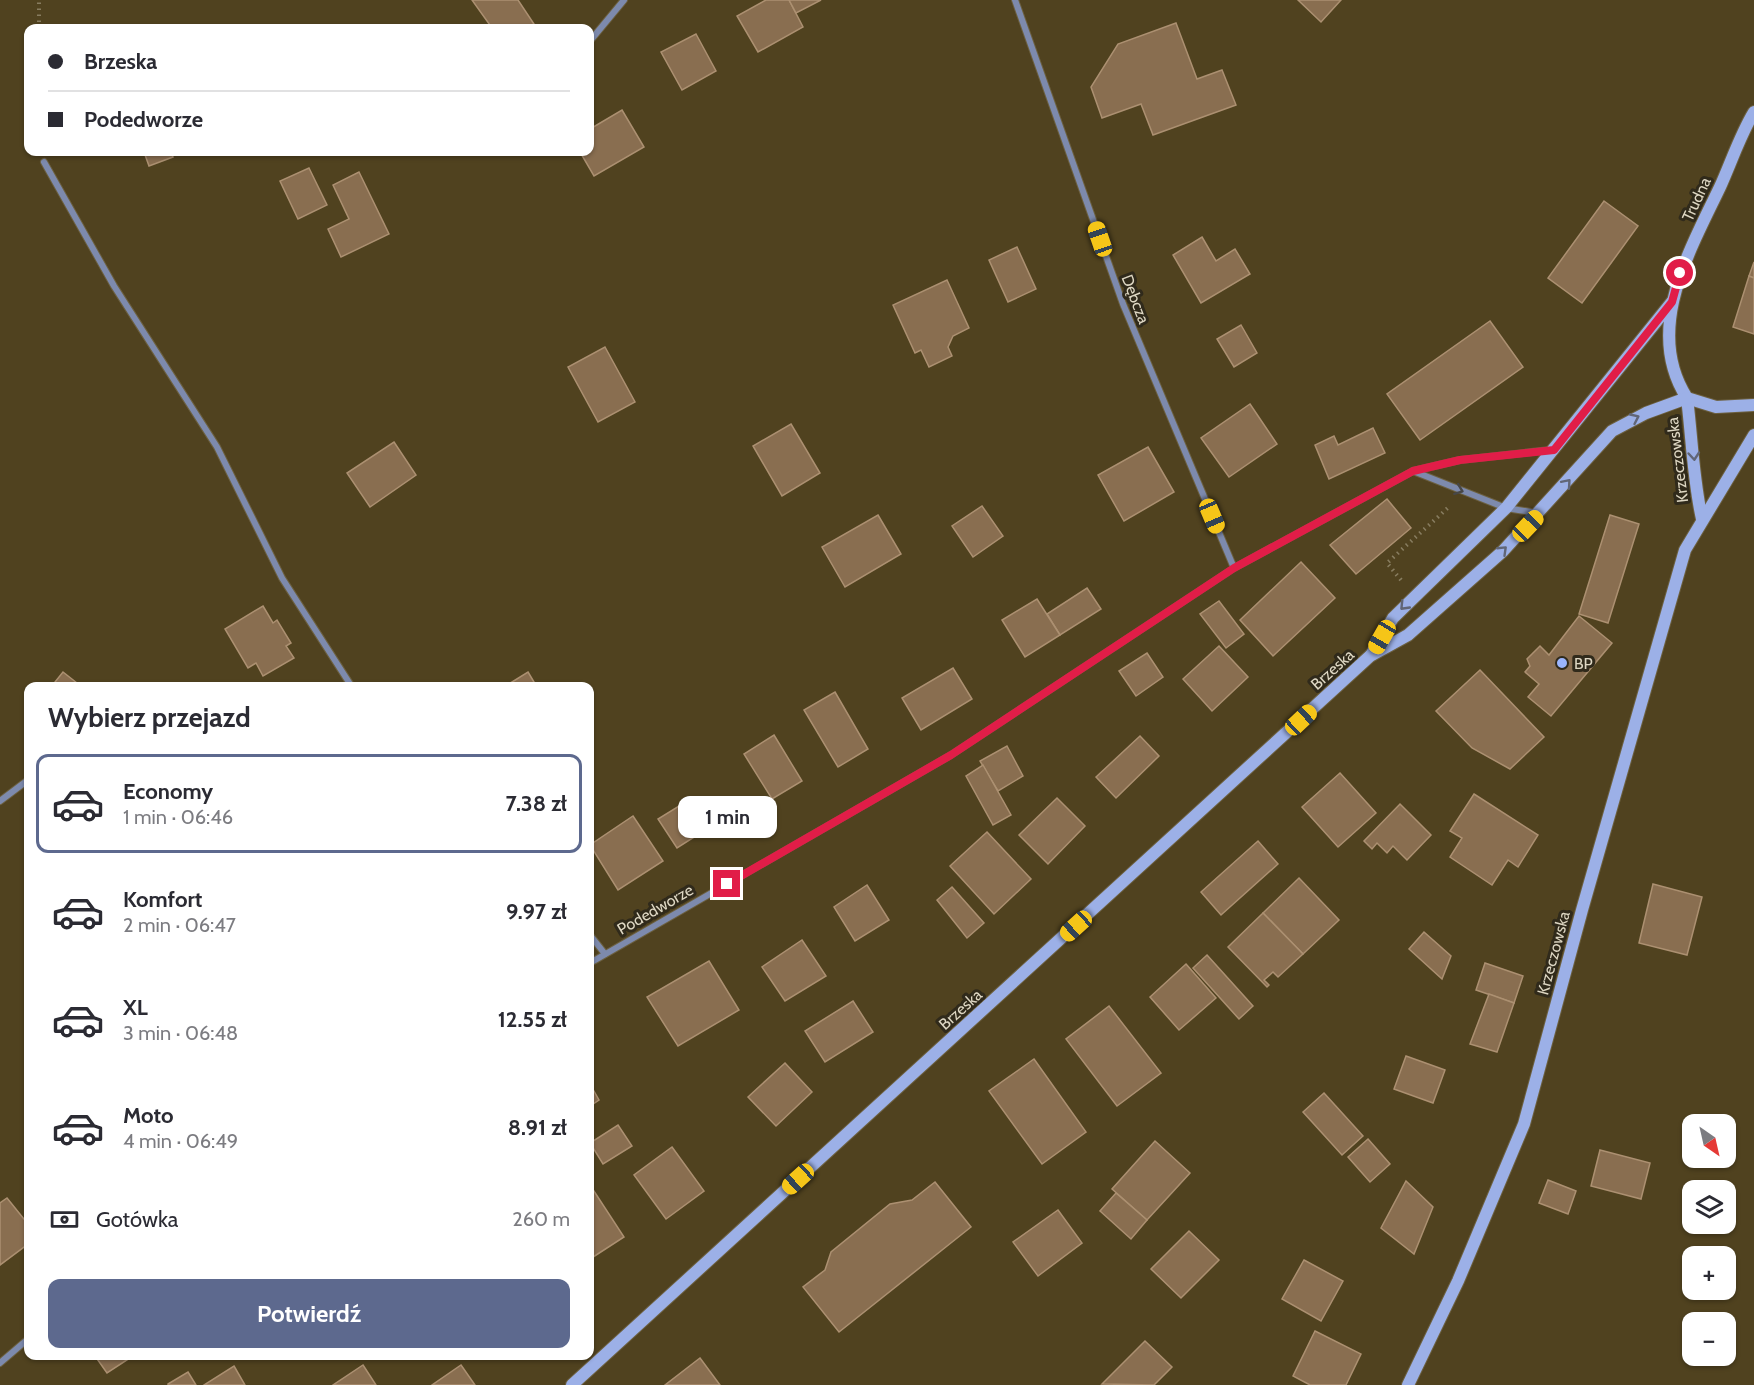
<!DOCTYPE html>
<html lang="pl">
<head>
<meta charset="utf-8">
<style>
  :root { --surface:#fff; --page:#f7f7f7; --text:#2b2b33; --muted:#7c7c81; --line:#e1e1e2; --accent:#5d698e }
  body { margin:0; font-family:Cabin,sans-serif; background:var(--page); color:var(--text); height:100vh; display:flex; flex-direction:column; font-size:22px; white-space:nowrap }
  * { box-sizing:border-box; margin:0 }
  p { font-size:20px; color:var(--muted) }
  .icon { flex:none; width:33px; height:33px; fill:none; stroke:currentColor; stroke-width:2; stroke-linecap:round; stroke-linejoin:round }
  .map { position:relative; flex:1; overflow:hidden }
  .panel { position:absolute; left:24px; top:682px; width:570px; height:678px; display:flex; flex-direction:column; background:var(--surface); border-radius:12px; box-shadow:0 2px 4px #0004 }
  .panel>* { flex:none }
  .guide { position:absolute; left:24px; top:24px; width:570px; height:132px; border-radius:12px; box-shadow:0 2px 4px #0004; display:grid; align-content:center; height:132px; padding:0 24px; background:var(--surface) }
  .needle { width:39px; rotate:146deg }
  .tools { position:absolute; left:1682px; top:1114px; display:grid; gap:12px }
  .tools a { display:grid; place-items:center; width:54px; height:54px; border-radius:12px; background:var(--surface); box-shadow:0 2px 4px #0004; font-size:30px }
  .end { position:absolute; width:27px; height:27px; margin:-14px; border:8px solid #e11d48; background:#fff; box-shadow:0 0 0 3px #fff }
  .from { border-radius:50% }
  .bubble { position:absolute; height:42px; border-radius:12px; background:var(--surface); box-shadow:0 2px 4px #0004; font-size:20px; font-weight:700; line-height:42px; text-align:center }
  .car { position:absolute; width:18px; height:36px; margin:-18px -9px; border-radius:8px; box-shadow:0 0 4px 2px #0007; background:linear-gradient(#f5c518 24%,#345 0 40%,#f5c518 0 76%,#345 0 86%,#f5c518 0) }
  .guide b { display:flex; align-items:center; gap:21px; height:57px; font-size:22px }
  .guide b+b { border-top:2px solid var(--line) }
  .guide i { width:15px; height:15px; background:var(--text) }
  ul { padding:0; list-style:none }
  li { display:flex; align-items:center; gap:18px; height:99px; margin:0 12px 9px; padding:0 12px; border:3px solid transparent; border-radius:12px }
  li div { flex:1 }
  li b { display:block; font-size:22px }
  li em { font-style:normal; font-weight:700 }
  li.selected { border-color:var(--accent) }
  li>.icon { width:54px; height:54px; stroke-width:1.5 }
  h2 { padding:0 24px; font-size:27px; line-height:72px }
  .pay { display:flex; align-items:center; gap:15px; height:66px; padding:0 24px; font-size:22px }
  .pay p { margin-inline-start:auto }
  .primary-button { display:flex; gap:12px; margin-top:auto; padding:12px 24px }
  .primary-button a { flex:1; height:69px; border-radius:12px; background:var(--accent); color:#fff; font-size:24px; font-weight:700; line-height:69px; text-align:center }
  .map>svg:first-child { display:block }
  .building { fill:#896e50; stroke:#ac9071; stroke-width:1.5 }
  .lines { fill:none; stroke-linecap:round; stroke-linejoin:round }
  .street-casing { stroke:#6c6040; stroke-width:8 }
  .secondary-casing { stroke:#6c6040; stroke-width:14 }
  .path { stroke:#887d60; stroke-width:4; stroke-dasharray:1.5 4.5; stroke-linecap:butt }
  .street { stroke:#7d8aad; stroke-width:6 }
  .secondary { stroke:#9cb0e7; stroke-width:12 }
  .oneway { stroke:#616677 }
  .oneway2 { stroke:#474747 }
  .route { stroke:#e11d48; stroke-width:8 }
  .poi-dot { fill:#9bb5fd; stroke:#302a1b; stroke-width:2 }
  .labels { text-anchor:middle; stroke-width:6; stroke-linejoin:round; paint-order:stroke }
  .street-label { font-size:16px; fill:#ded7c3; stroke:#302a1b }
  .poi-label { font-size:16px; fill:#ded7c3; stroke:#302a1b; text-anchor:start }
</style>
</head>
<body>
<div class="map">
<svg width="1754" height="1385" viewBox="0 0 1754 1385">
  <rect width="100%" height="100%" fill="#50421f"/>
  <g class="building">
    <path d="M 472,0 L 518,0 L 534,24 L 527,28 L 492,28 Z"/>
    <path d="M 766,0 L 789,0 L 803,27 L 758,52 L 737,16 Z"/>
    <path d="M 789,0 L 821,0 L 796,13 Z"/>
    <path d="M 1298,0 L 1341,0 L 1321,22 Z"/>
    <path d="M 1176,23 L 1197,79 L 1222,70 L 1236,105 L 1153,135 L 1141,104 L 1102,118 L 1091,87 L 1118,44 Z"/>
    <path d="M 696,34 L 716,71 L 682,90 L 661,52 Z"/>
    <path d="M 622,110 L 644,147 L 594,176 L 580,152 L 590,152 L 590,129 Z"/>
    <path d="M 144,152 L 171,152 L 173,157 L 149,166 Z"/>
    <path d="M 309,168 L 327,205 L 298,219 L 280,181 Z"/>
    <path d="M 359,172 L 389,234 L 341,257 L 328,229 L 349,219 L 333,185 Z"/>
    <path d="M 1604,201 L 1638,226 L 1582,303 L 1548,278 Z"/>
    <path d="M 1202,237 L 1216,261 L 1235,249 L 1250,274 L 1201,303 L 1173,255 Z"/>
    <path d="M 1017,247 L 1036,289 L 1008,302 L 989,260 Z"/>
    <path d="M 1754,262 L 1754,278 L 1749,276 Z"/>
    <path d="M 1749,276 L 1754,278 L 1754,334 L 1733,327 Z"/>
    <path d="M 947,280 L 969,328 L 953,336 L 948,347 L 952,356 L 929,367 L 921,350 L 915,353 L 893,305 Z"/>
    <path d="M 1490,321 L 1523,367 L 1420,440 L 1387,394 Z"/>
    <path d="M 1241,325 L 1257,353 L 1234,367 L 1217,339 Z"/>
    <path d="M 605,347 L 635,402 L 598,422 L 568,367 Z"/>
    <path d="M 1250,404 L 1277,444 L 1229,477 L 1201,438 Z"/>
    <path d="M 791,424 L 820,473 L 782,496 L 753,446 Z"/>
    <path d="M 1373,428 L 1385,453 L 1329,479 L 1315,445 L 1334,436 L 1338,445 Z"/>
    <path d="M 394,442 L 416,475 L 370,507 L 347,473 Z"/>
    <path d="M 1148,447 L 1174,492 L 1124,521 L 1098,475 Z"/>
    <path d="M 1387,499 L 1411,528 L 1356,574 L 1330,545 Z"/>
    <path d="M 982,506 L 1003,536 L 973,557 L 952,526 Z"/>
    <path d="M 878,515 L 901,554 L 845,587 L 822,547 Z"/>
    <path d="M 1610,515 L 1639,524 L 1608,623 L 1579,614 Z"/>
    <path d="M 1301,562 L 1335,598 L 1273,656 L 1240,620 Z"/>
    <path d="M 1087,588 L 1101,609 L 1060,635 L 1047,614 Z"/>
    <path d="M 1037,599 L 1060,635 L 1025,657 L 1002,620 Z"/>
    <path d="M 1219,601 L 1244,634 L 1226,648 L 1200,614 Z"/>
    <path d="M 263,606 L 273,623 L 277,620 L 291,643 L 286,646 L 294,658 L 263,676 L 256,663 L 248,668 L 225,629 Z"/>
    <path d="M 1579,616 L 1612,643 L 1551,716 L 1528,697 L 1539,684 L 1525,672 L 1530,666 L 1527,659 L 1540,646 L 1549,655 Z"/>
    <path d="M 1219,646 L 1248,677 L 1212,711 L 1183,679 Z"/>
    <path d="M 1147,653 L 1163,677 L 1136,696 L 1119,671 Z"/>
    <path d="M 953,668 L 972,699 L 921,730 L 902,698 Z"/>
    <path d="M 1480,670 L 1544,737 L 1510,769 L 1472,748 L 1436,711 Z"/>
    <path d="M 63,672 L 82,687 L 51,687 Z"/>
    <path d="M 528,672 L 537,687 L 504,687 Z"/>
    <path d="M 835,692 L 868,749 L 838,767 L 804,710 Z"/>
    <path d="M 774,735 L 802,781 L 772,799 L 744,754 Z"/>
    <path d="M 1140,736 L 1159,756 L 1116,798 L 1096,777 Z"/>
    <path d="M 1007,746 L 1023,776 L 998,791 L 980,761 Z"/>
    <path d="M 983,765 L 1011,815 L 993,825 L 966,776 Z"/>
    <path d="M 1340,773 L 1376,813 L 1338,847 L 1302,807 Z"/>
    <path d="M 1474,794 L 1538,835 L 1518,867 L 1508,860 L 1492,885 L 1450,857 L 1462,838 L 1450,831 Z"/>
    <path d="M 692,798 L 710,827 L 677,848 L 658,819 Z"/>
    <path d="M 1057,798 L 1085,826 L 1048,864 L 1019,835 Z"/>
    <path d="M 1400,804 L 1431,835 L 1407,860 L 1393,846 L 1387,853 L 1377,843 L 1372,849 L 1364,841 Z"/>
    <path d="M 633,816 L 663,861 L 618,890 L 590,845 Z"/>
    <path d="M 987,832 L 1031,879 L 994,914 L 950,866 Z"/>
    <path d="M 1258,841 L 1278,864 L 1221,915 L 1201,892 Z"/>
    <path d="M 1299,878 L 1339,920 L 1303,954 L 1263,913 Z"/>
    <path d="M 1653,884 L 1702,897 L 1687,955 L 1639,943 Z"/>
    <path d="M 867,885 L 889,920 L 855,941 L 834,907 Z"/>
    <path d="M 952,887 L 984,923 L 967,938 L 937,900 Z"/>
    <path d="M 1263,913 L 1303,954 L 1278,977 L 1273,972 L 1264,980 L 1269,985 L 1267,987 L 1228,947 Z"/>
    <path d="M 1424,932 L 1451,956 L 1442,979 L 1409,949 Z"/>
    <path d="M 802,940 L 826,976 L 785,1001 L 762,967 Z"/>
    <path d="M 1207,955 L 1253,1006 L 1239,1019 L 1193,968 Z"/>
    <path d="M 709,961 L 739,1010 L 678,1046 L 647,997 Z"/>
    <path d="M 1485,963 L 1523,976 L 1514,1003 L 1476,990 Z"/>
    <path d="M 1186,964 L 1216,998 L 1179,1030 L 1150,997 Z"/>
    <path d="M 1489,994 L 1514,1003 L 1497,1052 L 1470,1044 Z"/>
    <path d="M 853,1001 L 873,1032 L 825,1062 L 805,1031 Z"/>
    <path d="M 1109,1006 L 1161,1073 L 1117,1106 L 1066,1039 Z"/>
    <path d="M 1406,1056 L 1445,1070 L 1433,1103 L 1394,1089 Z"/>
    <path d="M 1034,1059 L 1086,1132 L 1042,1164 L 989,1091 Z"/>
    <path d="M 785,1063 L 812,1092 L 776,1126 L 748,1097 Z"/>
    <path d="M 590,1084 L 599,1100 L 590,1106 Z"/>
    <path d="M 1324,1093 L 1363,1136 L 1342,1155 L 1303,1112 Z"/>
    <path d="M 618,1125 L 632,1146 L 603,1164 L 590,1143 Z"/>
    <path d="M 1368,1139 L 1390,1164 L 1370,1182 L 1348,1157 Z"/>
    <path d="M 1155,1141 L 1190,1173 L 1147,1220 L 1112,1189 Z"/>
    <path d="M 672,1147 L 704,1191 L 666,1219 L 634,1175 Z"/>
    <path d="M 1600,1150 L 1650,1163 L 1641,1199 L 1591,1186 Z"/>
    <path d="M 1548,1180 L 1576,1191 L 1568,1214 L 1539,1203 Z"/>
    <path d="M 1406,1181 L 1433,1207 L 1414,1254 L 1381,1228 Z"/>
    <path d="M 935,1182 L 971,1227 L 839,1332 L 803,1287 L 825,1270 L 831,1252 L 890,1204 L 912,1200 Z"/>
    <path d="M 590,1185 L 624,1237 L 590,1259 Z"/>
    <path d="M 1116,1193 L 1147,1220 L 1131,1239 L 1100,1211 Z"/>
    <path d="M 7,1198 L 28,1224 L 28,1244 L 0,1265 L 0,1203 Z"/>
    <path d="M 1058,1210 L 1082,1243 L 1038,1276 L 1013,1242 Z"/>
    <path d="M 1189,1231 L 1219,1260 L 1181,1298 L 1151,1269 Z"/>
    <path d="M 1304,1260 L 1343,1281 L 1321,1321 L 1282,1299 Z"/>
    <path d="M 1315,1331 L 1361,1354 L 1346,1385 L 1310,1385 L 1293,1376 Z"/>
    <path d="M 1145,1341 L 1172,1367 L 1154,1385 L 1102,1384 Z"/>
    <path d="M 95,1356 L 133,1356 L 107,1373 Z"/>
    <path d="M 700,1358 L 720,1385 L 665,1385 Z"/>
    <path d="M 363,1365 L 376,1385 L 333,1385 Z"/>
    <path d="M 461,1365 L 475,1385 L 432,1385 Z"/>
    <path d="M 234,1366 L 245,1385 L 204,1385 Z"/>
    <path d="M 188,1372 L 196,1385 L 168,1385 L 168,1384 Z"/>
  </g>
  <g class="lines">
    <defs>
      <g id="street">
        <path d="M 1015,0 L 1123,304 L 1234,568"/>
        <path d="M 590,41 L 624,0"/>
        <path d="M 44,162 L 114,286 L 217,447 L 282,578 L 352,687"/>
        <path d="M 1413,471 L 1506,508 L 1537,513"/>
        <path d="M 0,801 L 28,780"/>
        <path d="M 590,935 L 605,954"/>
        <path d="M 590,963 L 951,755 L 1234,568 L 1413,471 L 1460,460 L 1550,450"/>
        <path d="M 0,1363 L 28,1339"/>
      </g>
      <g id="secondary">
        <path d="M 1754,112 C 1740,135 1731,163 1720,187 C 1690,250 1643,330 1687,398 L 1716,407 L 1754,405"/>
        <path d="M 1687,398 C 1692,438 1693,479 1702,519"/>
        <path d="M 1371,655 L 1393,618 L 1506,508 L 1672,302"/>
        <path d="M 572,1385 L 1370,656 L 1408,635 L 1503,551 L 1612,431 L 1646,413 L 1687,398"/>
        <path d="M 1408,1385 L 1458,1281 L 1524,1124 L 1582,910 L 1685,550 L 1754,435"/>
      </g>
    </defs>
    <use href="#street" class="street-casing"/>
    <use href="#secondary" class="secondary-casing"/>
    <g class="path">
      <path d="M 39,28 L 39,0"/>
      <path d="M 1401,580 L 1387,563 L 1450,506"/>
    </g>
    <use href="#street" class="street"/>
    <use href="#secondary" class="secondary"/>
  </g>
  <defs><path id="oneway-chevron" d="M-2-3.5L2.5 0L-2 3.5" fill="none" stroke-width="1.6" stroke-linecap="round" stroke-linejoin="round" transform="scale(1.5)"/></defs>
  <g class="oneway">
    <use href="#oneway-chevron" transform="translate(1635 418) rotate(-25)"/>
    <use href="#oneway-chevron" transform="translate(1694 456) rotate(85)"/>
    <use href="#oneway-chevron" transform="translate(1567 483) rotate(-49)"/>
    <use href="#oneway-chevron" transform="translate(1503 550) rotate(-44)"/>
    <use href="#oneway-chevron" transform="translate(1404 606) rotate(134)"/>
  </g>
  <use class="oneway2" href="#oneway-chevron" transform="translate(1459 490) rotate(21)"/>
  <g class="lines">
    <path class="route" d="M 727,884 L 951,755 L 1234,568 L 1413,471 L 1460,460 L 1554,450 L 1672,302 L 1680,273"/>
  </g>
  <circle class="poi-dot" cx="1562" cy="663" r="6"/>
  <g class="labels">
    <g class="street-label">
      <text transform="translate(1696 199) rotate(-65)" y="6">Trudna</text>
      <text transform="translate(1136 299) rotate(69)" y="6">Dębcza</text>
      <text transform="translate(1677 460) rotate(-97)" y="6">Krzeczowska</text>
      <text transform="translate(1332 669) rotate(-42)" y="6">Brzeska</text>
      <text transform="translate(655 909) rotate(-30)" y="6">Podedworze</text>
      <text transform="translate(1553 953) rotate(-75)" y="6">Krzeczowska</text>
      <text transform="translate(960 1009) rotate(-42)" y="6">Brzeska</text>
    </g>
    <g class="poi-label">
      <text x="1574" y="669">BP</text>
    </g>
  </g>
</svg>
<div class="tools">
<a><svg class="needle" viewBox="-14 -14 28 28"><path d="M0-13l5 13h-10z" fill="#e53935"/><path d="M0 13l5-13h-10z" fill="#7c7c81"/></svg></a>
<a><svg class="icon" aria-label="layers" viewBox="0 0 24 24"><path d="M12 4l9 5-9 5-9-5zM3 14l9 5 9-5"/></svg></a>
<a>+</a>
<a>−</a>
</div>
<i class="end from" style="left:1680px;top:273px"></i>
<i class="end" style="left:727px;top:884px"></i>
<div class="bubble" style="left:678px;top:796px;width:99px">1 min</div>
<i class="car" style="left:1100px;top:239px;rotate:341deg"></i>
<i class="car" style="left:1212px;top:516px;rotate:157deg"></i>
<i class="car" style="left:1528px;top:526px;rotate:44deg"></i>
<i class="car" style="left:1382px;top:637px;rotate:210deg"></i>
<i class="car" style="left:1301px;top:720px;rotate:47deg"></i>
<i class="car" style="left:1076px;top:926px;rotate:228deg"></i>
<i class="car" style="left:798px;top:1179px;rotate:228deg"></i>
<div class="guide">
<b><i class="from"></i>Brzeska</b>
<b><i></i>Podedworze</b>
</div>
<section class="panel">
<h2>Wybierz przejazd</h2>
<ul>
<li class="selected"><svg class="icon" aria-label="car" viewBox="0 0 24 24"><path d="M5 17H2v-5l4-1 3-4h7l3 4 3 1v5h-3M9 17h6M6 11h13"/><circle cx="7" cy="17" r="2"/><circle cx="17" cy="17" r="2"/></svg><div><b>Economy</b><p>1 min · 06:46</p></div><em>7.38 zł</em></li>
<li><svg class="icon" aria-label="car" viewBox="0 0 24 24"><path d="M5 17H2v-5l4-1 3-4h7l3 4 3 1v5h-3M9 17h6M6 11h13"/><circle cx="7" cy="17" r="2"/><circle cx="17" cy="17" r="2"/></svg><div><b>Komfort</b><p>2 min · 06:47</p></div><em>9.97 zł</em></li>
<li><svg class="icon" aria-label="car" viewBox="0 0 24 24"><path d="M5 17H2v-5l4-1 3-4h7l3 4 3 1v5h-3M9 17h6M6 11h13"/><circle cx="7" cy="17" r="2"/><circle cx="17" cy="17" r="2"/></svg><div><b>XL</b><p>3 min · 06:48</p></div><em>12.55 zł</em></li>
<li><svg class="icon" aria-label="car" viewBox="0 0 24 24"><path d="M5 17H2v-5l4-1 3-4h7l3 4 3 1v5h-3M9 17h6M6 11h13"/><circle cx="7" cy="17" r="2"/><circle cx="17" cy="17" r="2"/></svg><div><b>Moto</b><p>4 min · 06:49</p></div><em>8.91 zł</em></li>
</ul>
<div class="pay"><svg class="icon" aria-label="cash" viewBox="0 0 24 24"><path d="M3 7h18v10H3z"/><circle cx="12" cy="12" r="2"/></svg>Gotówka<p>260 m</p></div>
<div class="primary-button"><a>Potwierdź</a></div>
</section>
</div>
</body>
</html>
